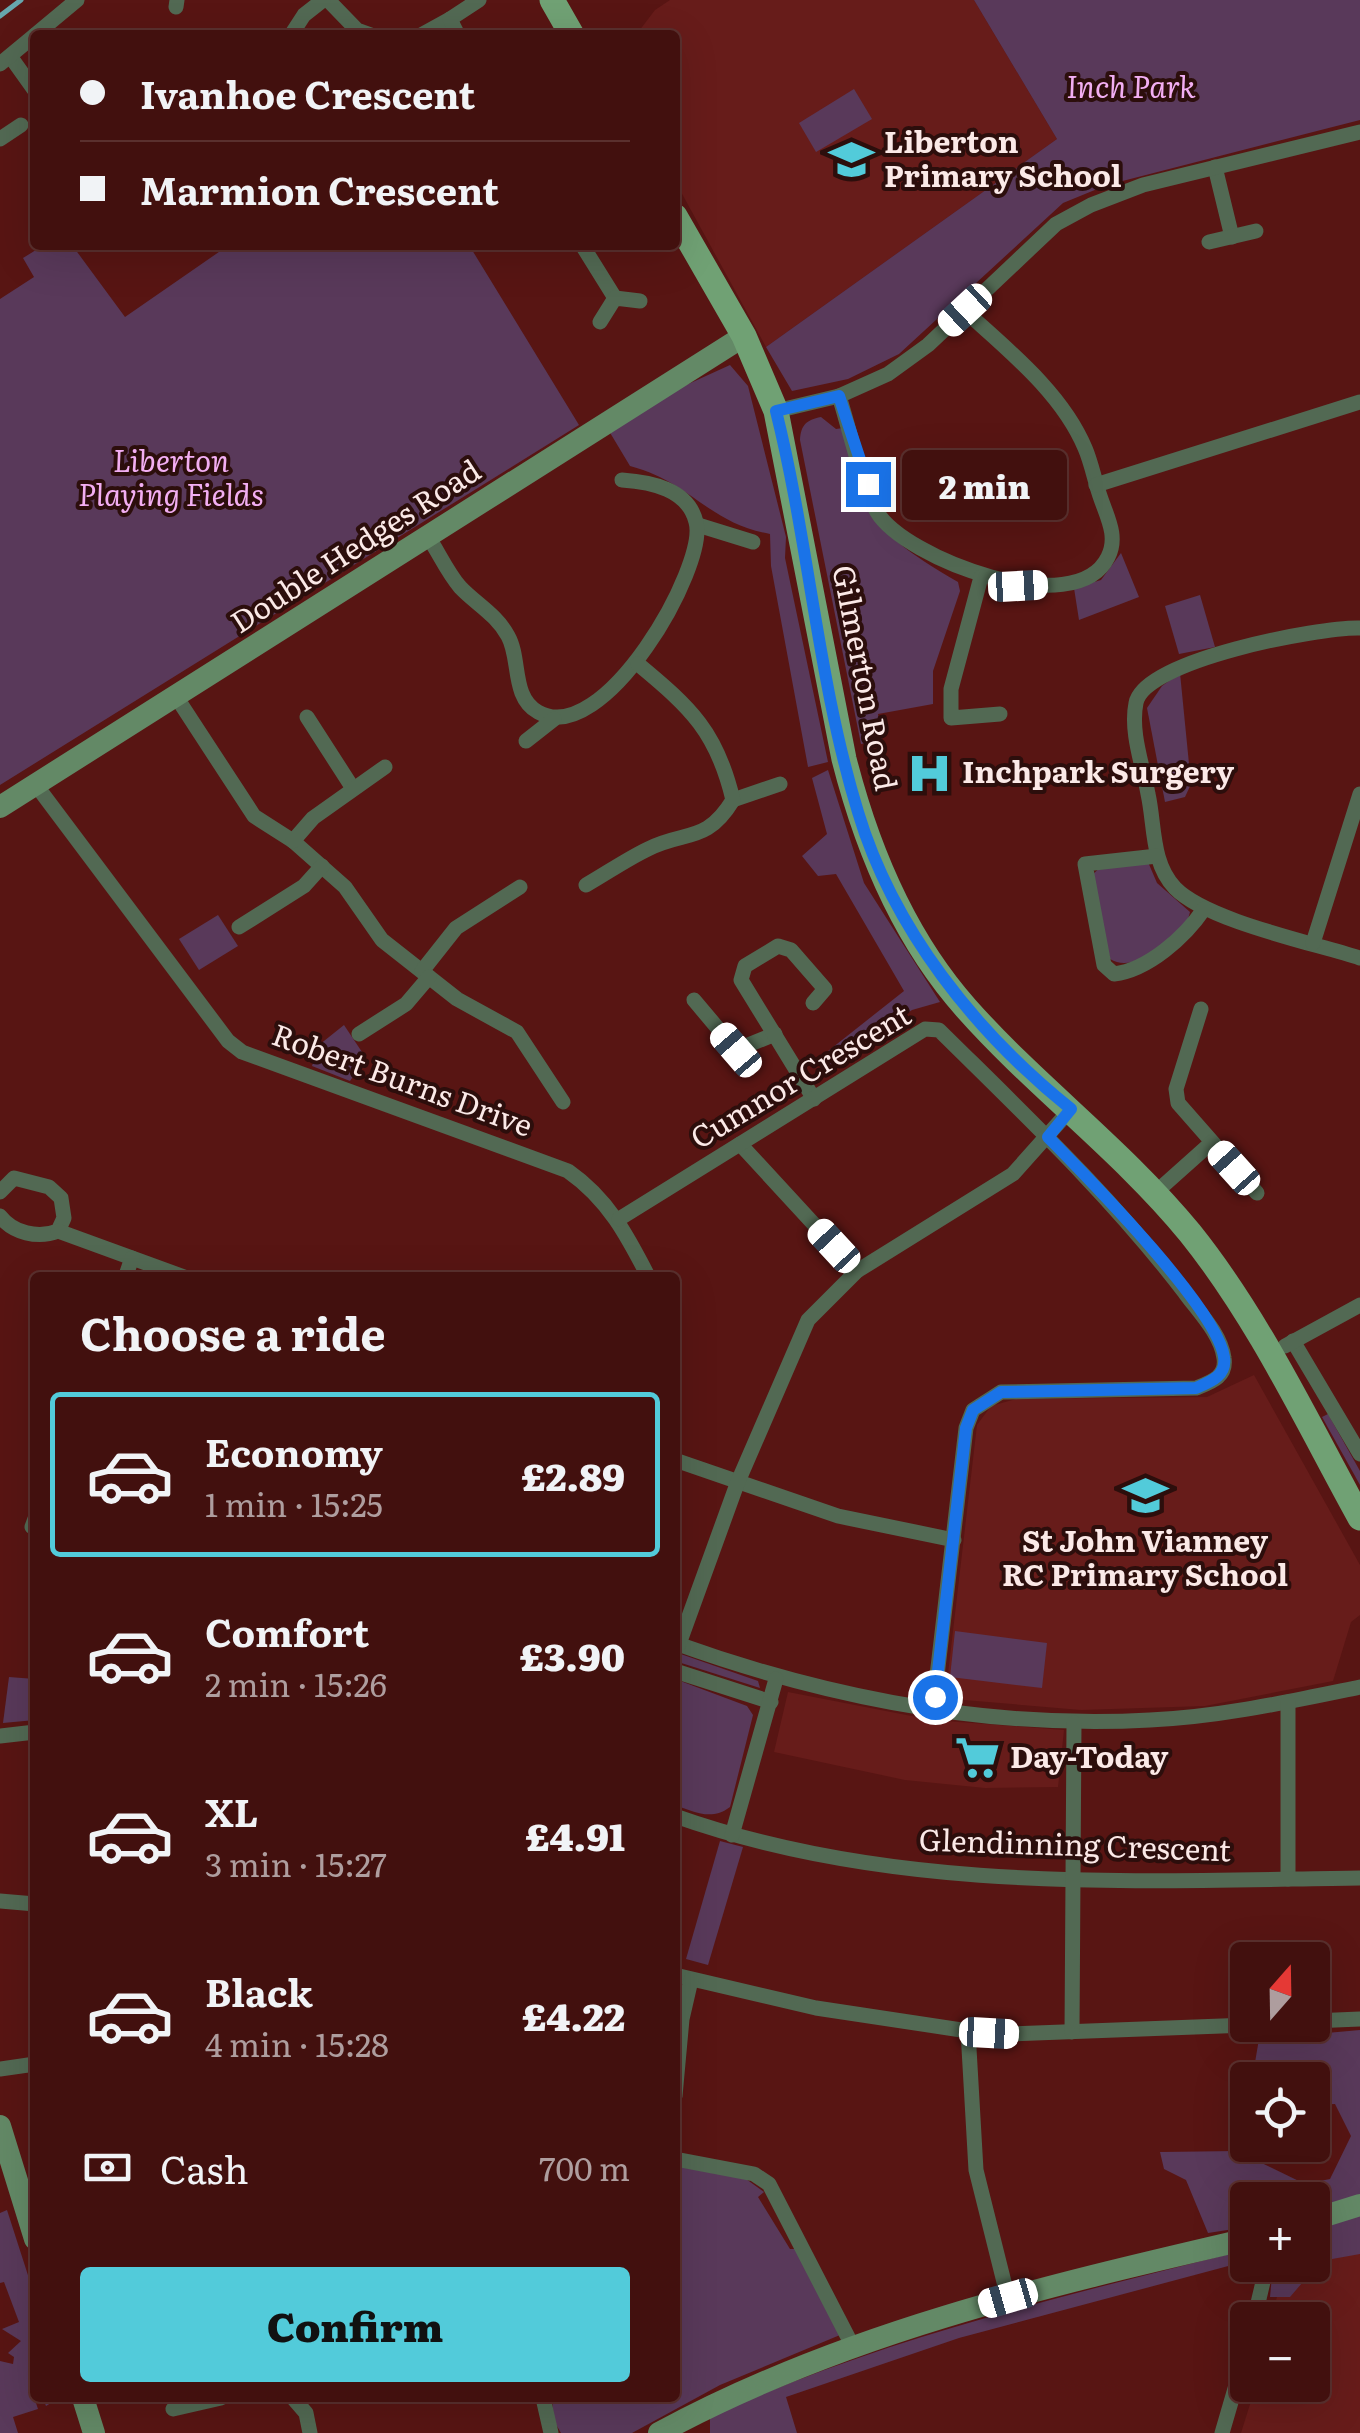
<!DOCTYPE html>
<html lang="en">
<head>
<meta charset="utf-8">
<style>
  :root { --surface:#42100e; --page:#4c1e1c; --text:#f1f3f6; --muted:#ae9d9e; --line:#5a302e; --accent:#52cbda }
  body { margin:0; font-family:Literata,serif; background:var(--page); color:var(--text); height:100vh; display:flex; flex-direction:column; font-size:38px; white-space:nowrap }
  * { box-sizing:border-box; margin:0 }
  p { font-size:32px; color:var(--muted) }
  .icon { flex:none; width:55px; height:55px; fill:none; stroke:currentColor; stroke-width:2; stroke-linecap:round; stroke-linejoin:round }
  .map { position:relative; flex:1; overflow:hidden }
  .drawer { position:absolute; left:30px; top:1272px; width:650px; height:1130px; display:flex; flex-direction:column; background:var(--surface); border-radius:10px; box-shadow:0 10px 40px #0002,0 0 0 2px var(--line) }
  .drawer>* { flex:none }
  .hud { position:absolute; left:30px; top:30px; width:650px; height:220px; border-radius:10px; box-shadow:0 10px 40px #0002,0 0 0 2px var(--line); display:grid; align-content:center; height:220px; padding:0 50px; background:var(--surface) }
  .needle { width:65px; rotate:20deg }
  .fabs { position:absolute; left:1230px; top:1942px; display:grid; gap:20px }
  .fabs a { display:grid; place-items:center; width:100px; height:100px; border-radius:10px; background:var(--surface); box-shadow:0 10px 40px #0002,0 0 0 2px var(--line); font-size:50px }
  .end { position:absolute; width:45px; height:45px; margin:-22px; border:12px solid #1a73e8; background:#fff; box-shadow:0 0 0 5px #fff }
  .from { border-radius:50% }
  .bubble { position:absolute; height:70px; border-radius:10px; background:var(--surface); box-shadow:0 10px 40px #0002,0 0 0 2px var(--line); font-size:32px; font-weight:800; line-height:70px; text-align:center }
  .car { position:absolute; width:30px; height:60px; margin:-30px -15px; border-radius:12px; box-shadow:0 0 8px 2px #0007; background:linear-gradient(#fff 24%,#345 0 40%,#fff 0 76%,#345 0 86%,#fff 0) }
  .hud b { display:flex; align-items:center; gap:35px; height:95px; font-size:38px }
  .hud b+b { border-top:2px solid var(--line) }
  .hud i { width:25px; height:25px; background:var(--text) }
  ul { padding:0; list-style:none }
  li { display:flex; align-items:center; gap:30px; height:165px; margin:0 20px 15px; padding:0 30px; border:5px solid transparent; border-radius:10px }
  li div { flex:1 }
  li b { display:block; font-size:38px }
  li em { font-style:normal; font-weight:800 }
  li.selected { border-color:var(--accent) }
  li>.icon { width:90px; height:90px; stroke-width:1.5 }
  h2 { padding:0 50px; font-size:45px; line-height:120px }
  .pay { display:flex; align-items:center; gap:25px; height:110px; padding:0 50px; font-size:38px }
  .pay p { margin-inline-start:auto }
  .button { display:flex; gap:20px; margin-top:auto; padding:20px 50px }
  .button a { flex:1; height:115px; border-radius:10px; background:var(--accent); color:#111; font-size:40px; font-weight:800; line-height:115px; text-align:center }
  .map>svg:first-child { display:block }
  .built { fill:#671c1a }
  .green { fill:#59395a }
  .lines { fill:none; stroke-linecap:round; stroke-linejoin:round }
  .stream { stroke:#67a6ad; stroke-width:5 }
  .street { stroke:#526953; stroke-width:15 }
  .secondary { stroke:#638966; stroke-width:22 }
  .primary { stroke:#70a174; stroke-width:25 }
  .route { stroke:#1a73e8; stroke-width:12 }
  .labels { text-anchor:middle; stroke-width:8; stroke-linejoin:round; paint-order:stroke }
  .park-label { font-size:30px; font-style:italic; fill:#f2aef2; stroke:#2c0e0c }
  .poi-label { font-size:30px; font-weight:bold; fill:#fbe9e7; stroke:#2c0e0c; text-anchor:start }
  .street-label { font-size:30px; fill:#fbe9e7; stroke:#2c0e0c }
</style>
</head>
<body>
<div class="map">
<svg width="1360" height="2433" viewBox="0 0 1360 2433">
  <rect width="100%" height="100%" fill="#581513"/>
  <g class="built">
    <path d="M 670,0 L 974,0 L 1057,139 L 766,347 L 675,181 L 675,35 L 636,35 L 655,10 Z"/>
    <path d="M 1254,1375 L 1360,1565 L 1360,1615 L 1351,1622 L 1333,1681 L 1205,1706 L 1081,1710 L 964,1700 L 954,1691 L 948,1674 L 977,1425 L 991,1406 L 1016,1399 L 1207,1397 Z"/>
    <path d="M 788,1692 L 932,1720 L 1064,1730 L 1058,1787 L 985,1788 L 905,1780 L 774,1752 Z"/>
    <path d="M 1360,2238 L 1360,2433 L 1241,2433 L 1256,2385 L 1312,2385 L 1312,2320 L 1271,2320 L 1285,2265 L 1312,2265 Z"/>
  </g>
  <g class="green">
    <path d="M 974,0 L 1360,0 L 1360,120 L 1107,185 L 1063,203 L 899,354 L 848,379 L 792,391 L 766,347 L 1057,139 Z"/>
    <path d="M 854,89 L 872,119 L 816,152 L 799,123 Z"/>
    <path d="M 44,245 L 72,245 L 125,317 L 229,245 L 469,245 L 579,425 L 0,785 L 0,299 L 34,277 L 23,258 Z"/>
    <path d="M 730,365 L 748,386 L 786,537 L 785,558 L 828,762 L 808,767 L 771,566 L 770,534 C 708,523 691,482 630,466 L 609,431 L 662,396 Z"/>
    <path d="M 821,417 L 836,429 L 843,428 C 872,522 871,531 958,582 L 960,591 L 933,671 L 933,704 L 878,714 L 882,740 L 861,744 L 800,440 C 801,425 806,420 821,417 Z"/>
    <path d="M 1121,553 L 1139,597 L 1079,620 L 1074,588 L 1101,580 Z"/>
    <path d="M 1200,595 L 1215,647 L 1179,654 L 1165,606 Z"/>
    <path d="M 1180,673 L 1191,784 L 1185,797 L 1165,802 L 1147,708 L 1162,686 Z"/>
    <path d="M 828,770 L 864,883 L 940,1002 L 912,1010 L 828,1067 L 818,1059 L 904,991 L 836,874 L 818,876 L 802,856 L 827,834 L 812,778 Z"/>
    <path d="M 1148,862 L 1157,883 L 1190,912 L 1187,923 C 1166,939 1136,975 1110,959 L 1092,875 L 1103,865 Z"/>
    <path d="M 218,915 L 238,946 L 199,970 L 179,939 Z"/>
    <path d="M 344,1025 L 366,1058 L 350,1081 L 312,1066 L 319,1045 Z"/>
    <path d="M 1328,1414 L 1360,1471 L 1360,1485 L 1322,1417 Z"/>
    <path d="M 955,1631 L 1047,1643 L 1042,1688 L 950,1677 Z"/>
    <path d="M 675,1652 L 758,1681 L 760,1688 L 675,1661 Z"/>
    <path d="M 9,1677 L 35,1679 L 35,1720 L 3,1723 Z"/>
    <path d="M 675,1679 L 747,1706 L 753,1715 L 730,1807 C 712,1821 694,1812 675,1805 Z"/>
    <path d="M 720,1841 L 743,1847 L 708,1965 L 686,1959 Z"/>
    <path d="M 1360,2030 L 1360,2254 L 1321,2261 L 1290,2297 L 1270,2297 L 1273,2265 L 1312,2265 L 1312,2200 L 1248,2200 L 1247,2227 L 1208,2233 L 1186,2180 L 1164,2169 L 1160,2152 L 1237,2151 L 1305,2184 L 1330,2179 L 1351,2136 L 1335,2104 L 1313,2105 L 1312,2080 L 1252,2080 L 1259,2039 Z"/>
    <path d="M 675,2166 L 746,2179 L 764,2192 L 758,2197 L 790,2249 L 797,2249 L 840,2335 L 720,2385 L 632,2433 L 561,2433 L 554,2421 L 552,2398 L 675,2398 Z"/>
    <path d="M 7,2210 L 35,2297 L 35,2398 L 59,2398 L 46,2406 L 43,2398 L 35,2400 L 38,2409 L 13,2417 L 18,2433 L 0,2433 L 0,2361 L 13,2364 L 14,2357 L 8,2353 L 21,2341 L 2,2329 L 19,2322 L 4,2282 L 0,2283 L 0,2213 Z"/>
    <path d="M 1241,2251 L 1247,2253 L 1247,2261 L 959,2338 L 786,2397 L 797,2433 L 710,2433 L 710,2417 C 880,2339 1060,2297 1241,2251 Z"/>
  </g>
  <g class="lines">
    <path class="stream" d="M 0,16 L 21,0"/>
    <g class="street">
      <path d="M 328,0 L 357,30 L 371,35"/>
      <path d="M 176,7 L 177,0"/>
      <path d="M 35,35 L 77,0"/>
      <path d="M 291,35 L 304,15 L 323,0"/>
      <path d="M 421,35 L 450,19"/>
      <path d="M 458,35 L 450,19 L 479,0"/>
      <path d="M 10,56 L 35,91"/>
      <path d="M 0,64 L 35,35"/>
      <path d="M 0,139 L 21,125"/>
      <path d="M 1215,167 L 1232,237"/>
      <path d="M 1209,242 L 1256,231"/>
      <path d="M 582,245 L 615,298"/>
      <path d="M 600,322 L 615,298 L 640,301"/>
      <path d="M 839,396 C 849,427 862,486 877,512 C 905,559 1076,623 1108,557 C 1118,537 1108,519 1101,499 C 1095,483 1092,464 1085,448 C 1062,393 1008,350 965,311"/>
      <path d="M 776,411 L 839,396 L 888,374 L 928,345 L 1056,224 L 1091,205 L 1143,185 L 1360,132"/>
      <path d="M 1096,485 L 1360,402"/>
      <path d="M 698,525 L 753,542"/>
      <path d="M 427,535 C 438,551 447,572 460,587 C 476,604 496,614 508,636 C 521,659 511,697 538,712 C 603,750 708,566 696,522 C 688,489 651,482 622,480"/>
      <path d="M 981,577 L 951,689 L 951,718 L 1000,714"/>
      <path d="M 1360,628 C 1319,627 1144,660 1136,703 C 1130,732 1143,766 1148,794 C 1155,825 1151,863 1175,888 C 1207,921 1314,943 1360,958"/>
      <path d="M 177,698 L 254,816 L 293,841 L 345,887 L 382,940 L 457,999 L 517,1032 L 563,1102"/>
      <path d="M 307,717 L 352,787"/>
      <path d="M 526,741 L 554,719"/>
      <path d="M 36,785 L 228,1041 L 242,1052 L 568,1171 C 608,1199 627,1235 649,1278"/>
      <path d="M 733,800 L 780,784"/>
      <path d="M 293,841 L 313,818 L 385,767"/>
      <path d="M 1157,856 L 1085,864 L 1104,965 L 1114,974 C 1148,970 1185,937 1204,909"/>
      <path d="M 586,885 C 607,873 627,859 648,849 C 686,830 706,844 733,800 C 717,732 691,708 638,664"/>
      <path d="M 239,927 L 304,886 L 322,866"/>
      <path d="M 1313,943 L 1360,794"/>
      <path d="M 422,971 L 456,928 L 520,887"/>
      <path d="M 694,1000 L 736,1050 L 775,1034"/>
      <path d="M 813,1003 L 825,989 L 791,950 L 778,946 L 745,966 L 741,980 L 814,1099"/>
      <path d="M 1201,1009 L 1176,1089 L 1178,1103 L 1257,1193"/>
      <path d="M 359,1034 L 406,1004 L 429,977"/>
      <path d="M 740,1144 L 857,1271"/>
      <path d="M 0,1192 L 14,1178 L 49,1187 L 61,1198 L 64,1218 L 58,1231 C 38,1239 13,1233 0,1216"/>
      <path d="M 1155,1193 L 1211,1143"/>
      <path d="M 619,1219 L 925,1029 L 939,1030 C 1026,1116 1111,1196 1185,1293 C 1198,1311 1221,1334 1224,1358 C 1227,1377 1211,1382 1196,1388 L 1001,1392 L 973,1410 L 966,1428 L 933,1710"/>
      <path d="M 58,1231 L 187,1278"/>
      <path d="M 125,1278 L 132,1258"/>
      <path d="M 1293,1341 L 1360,1454"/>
      <path d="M 1285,1346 L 1360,1305"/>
      <path d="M 675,1460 L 838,1516 L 954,1540"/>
      <path d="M 32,1527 L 35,1519"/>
      <path d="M 675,1643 C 828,1698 987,1729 1150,1720 C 1220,1717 1292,1701 1360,1687"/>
      <path d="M 679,1644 L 737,1484 L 808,1320 L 857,1271 L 1013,1174 L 1071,1109"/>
      <path d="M 675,1671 L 771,1702"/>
      <path d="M 1288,1702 L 1288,1879"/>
      <path d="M 0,1736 L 35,1732"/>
      <path d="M 675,1816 C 895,1894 1130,1881 1360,1878"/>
      <path d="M 732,1835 L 776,1679"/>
      <path d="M 0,1901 L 35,1904"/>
      <path d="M 675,1975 L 816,2008 L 968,2031 L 1010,2034 L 1248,2025"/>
      <path d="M 1312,2021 L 1360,2019"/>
      <path d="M 968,2031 L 976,2170 L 1008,2298"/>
      <path d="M 1072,2032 L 1074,1723"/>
      <path d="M 0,2069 L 35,2064"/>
      <path d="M 675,2096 L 682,2019 L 691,1980"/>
      <path d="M 675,2159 L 754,2174 L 769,2184 L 852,2345"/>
      <path d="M 1254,2320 L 1267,2265"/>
      <path d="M 293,2398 L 306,2413 L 310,2433"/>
      <path d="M 543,2398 L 551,2433"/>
      <path d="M 173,2409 L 221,2398"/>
      <path d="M 1222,2433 L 1248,2344"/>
    </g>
    <g class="secondary">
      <path d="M 0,807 L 744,336"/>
      <path d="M 0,2126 L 35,2239"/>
      <path d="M 1312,2220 L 1360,2205"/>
      <path d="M 83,2398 L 94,2433"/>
      <path d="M 659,2433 C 843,2333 1046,2286 1248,2239"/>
    </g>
    <g class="primary">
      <path d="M 552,0 L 572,35"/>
      <path d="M 675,216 L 744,336 L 776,411 L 844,759 C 867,849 903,937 966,1008 C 1036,1087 1122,1150 1190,1233 C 1259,1319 1307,1422 1360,1518"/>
    </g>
  </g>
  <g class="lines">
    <path class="route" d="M 868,484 L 839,396 L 776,411 C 809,543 818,682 858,812 C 893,929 976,1033 1071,1109 L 1048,1137 C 1086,1176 1217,1308 1224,1357 C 1227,1376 1210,1382 1196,1388 L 1001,1392 L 973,1410 L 966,1428 L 935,1697"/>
  </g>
  <defs>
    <symbol id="school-bare" viewBox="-9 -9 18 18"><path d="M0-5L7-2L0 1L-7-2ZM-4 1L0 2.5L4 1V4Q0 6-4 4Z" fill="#52cbda" stroke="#2c0e0c" stroke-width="2.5" paint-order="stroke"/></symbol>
    <symbol id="hospital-bare" viewBox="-9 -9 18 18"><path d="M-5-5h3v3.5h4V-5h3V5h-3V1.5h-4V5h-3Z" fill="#52cbda" stroke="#2c0e0c" stroke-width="2.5" paint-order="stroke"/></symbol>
    <symbol id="supermarket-bare" viewBox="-9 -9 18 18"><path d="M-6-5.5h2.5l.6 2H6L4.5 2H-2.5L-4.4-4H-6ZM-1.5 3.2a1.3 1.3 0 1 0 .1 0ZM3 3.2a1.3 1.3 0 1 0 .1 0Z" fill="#52cbda" stroke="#2c0e0c" stroke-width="2.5" paint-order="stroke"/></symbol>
  </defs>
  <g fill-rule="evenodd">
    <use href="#school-bare" x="820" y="128" width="63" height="63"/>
    <use href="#hospital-bare" x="898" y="742" width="63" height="63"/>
    <use href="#school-bare" x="1114" y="1464" width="63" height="63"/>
    <use href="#supermarket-bare" x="946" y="1726" width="63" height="63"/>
  </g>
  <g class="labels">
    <g class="park-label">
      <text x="1131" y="98">Inch Park</text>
      <text x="171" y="472">Liberton<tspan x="171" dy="34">Playing Fields</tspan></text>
    </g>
    <g class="poi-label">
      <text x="884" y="153">Liberton<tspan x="884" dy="34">Primary School</tspan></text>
      <text x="962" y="783">Inchpark Surgery</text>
      <text x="1145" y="1552" text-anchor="middle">St John Vianney<tspan x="1145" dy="34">RC Primary School</tspan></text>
      <text x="1010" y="1768">Day-Today</text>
    </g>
    <g class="street-label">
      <text transform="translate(356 547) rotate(-33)" y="10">Double Hedges Road</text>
      <text transform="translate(864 678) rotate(79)" y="10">Gilmerton Road</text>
      <text transform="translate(801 1077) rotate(-31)" y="10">Cumnor Crescent</text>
      <text transform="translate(402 1081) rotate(20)" y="10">Robert Burns Drive</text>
      <text transform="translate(1075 1846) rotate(2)" y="10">Glendinning Crescent</text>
    </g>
  </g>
</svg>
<div class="fabs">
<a><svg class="needle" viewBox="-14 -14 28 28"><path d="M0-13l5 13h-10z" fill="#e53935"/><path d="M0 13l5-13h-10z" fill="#ae9d9e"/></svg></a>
<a><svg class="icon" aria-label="locate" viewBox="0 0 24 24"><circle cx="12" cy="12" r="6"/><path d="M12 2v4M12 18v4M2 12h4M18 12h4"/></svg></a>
<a>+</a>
<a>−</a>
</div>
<i class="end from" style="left:935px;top:1697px"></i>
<i class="end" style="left:868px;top:484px"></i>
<div class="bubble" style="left:902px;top:450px;width:165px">2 min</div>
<i class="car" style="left:965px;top:310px;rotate:227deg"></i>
<i class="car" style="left:1018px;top:586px;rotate:87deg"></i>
<i class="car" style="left:736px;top:1050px;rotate:319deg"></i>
<i class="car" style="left:1234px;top:1168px;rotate:318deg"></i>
<i class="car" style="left:834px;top:1246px;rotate:317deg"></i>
<i class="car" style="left:989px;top:2033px;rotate:93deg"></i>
<i class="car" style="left:1008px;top:2298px;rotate:254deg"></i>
<div class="hud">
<b><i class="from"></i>Ivanhoe Crescent</b>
<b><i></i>Marmion Crescent</b>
</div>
<section class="drawer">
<h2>Choose a ride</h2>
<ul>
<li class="selected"><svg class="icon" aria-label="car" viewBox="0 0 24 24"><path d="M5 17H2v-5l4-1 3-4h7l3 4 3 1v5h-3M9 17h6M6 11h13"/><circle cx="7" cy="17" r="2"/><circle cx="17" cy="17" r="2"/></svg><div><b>Economy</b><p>1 min · 15:25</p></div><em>£2.89</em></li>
<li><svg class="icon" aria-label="car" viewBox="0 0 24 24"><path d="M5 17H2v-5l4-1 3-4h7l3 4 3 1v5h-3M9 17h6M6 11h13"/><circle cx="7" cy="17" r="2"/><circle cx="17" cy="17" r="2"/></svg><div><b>Comfort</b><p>2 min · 15:26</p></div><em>£3.90</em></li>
<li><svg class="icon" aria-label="car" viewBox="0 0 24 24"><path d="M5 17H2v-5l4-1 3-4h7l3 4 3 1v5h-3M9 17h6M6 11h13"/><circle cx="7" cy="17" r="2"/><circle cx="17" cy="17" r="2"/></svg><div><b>XL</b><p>3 min · 15:27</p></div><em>£4.91</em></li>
<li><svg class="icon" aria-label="car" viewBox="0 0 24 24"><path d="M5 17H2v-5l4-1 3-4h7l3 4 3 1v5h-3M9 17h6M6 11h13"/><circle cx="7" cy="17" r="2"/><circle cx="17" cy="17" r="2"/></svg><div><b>Black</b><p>4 min · 15:28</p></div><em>£4.22</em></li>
</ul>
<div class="pay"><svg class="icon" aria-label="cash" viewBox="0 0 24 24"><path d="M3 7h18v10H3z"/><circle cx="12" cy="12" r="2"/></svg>Cash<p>700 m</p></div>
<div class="button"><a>Confirm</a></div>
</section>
</div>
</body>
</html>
